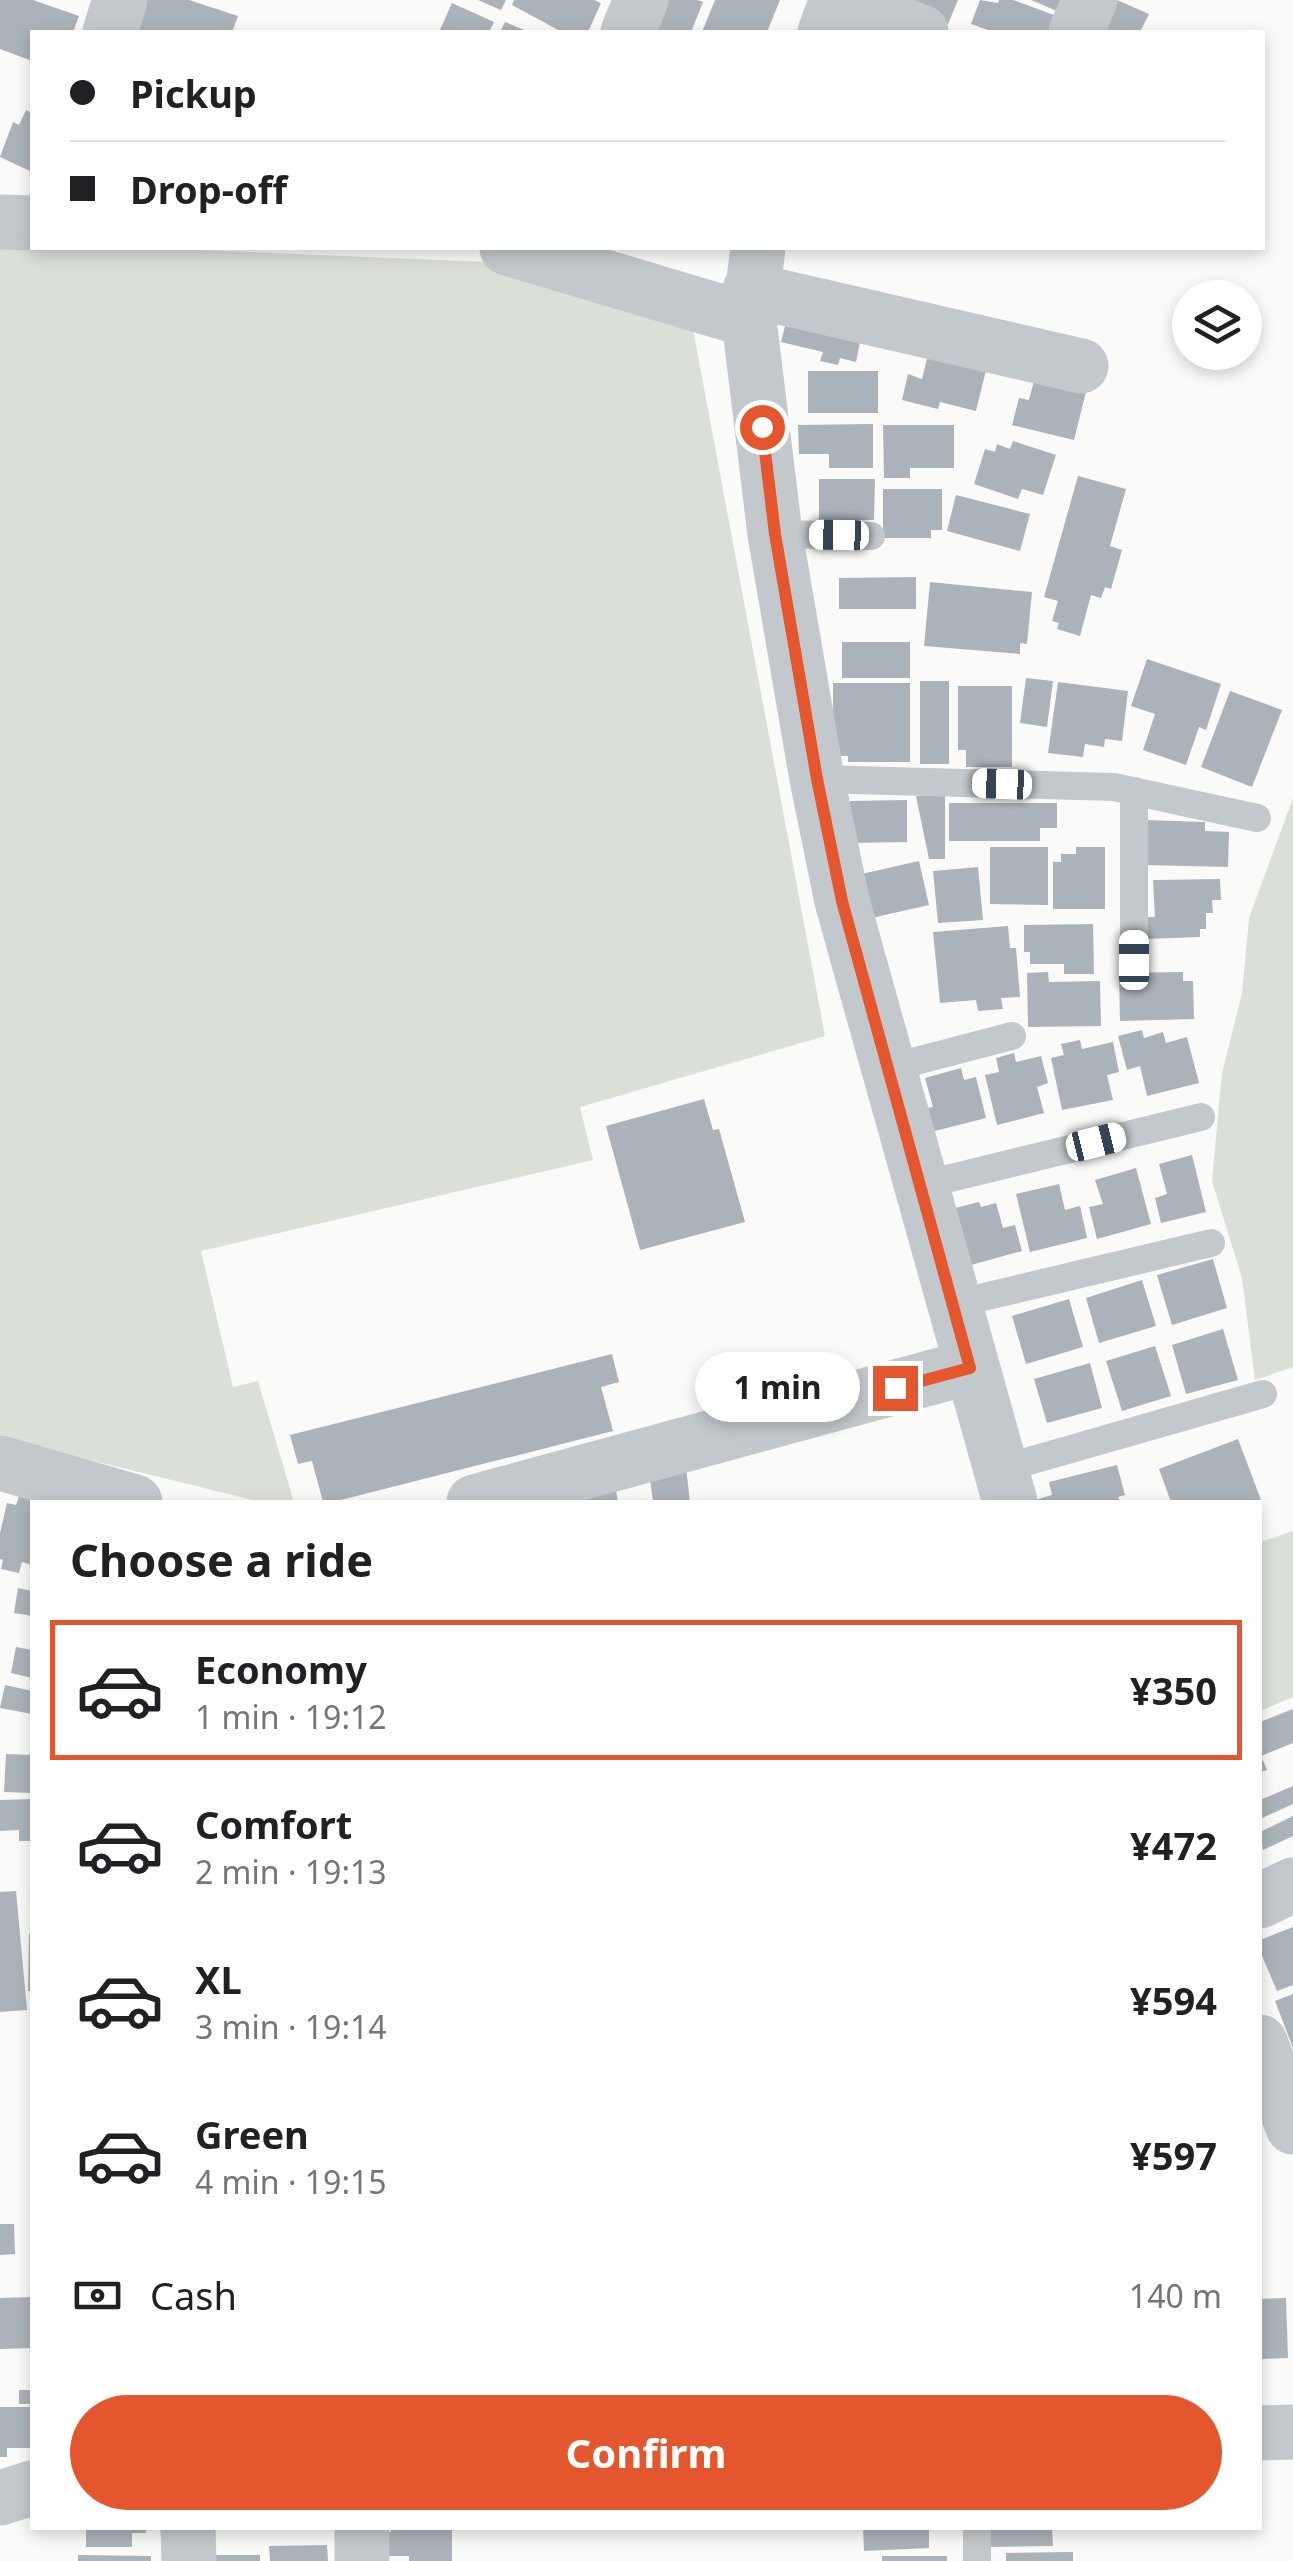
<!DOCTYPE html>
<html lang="en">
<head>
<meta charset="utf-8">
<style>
  :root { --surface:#fff; --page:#f2f2f2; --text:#202124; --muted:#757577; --line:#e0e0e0; --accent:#e4572e }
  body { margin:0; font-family:"Noto Sans",sans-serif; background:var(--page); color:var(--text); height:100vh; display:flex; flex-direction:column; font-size:38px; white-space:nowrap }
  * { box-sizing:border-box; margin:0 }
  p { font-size:32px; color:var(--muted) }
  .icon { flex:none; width:55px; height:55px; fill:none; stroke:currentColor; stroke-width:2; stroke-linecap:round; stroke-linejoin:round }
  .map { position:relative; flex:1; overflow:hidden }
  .side { position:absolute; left:30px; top:1500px; width:1232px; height:1030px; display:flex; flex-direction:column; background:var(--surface); border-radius:0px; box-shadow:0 5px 15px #0003 }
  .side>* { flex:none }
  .hud { position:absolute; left:30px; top:30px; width:1235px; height:220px; border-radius:0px; box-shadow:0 5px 15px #0003; display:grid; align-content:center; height:220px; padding:0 40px; background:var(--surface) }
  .tools { position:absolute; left:1172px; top:280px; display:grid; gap:20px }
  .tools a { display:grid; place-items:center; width:90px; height:90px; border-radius:50%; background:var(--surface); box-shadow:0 5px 15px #0003; font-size:50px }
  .end { position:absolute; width:45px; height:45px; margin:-22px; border:12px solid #e4572e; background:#fff; box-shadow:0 0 0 5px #fff }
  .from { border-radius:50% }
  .bubble { position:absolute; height:70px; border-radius:35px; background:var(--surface); box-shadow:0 5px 15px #0003; font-size:32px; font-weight:700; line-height:70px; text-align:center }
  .car { position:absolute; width:30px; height:60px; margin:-30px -15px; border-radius:12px; box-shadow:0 0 8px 2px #0007; background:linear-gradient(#fff 24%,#345 0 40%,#fff 0 76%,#345 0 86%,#fff 0) }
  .hud b { display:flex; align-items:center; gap:35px; height:95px; font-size:38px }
  .hud b+b { border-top:2px solid var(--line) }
  .hud i { width:25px; height:25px; background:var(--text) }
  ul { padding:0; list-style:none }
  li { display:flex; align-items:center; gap:30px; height:140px; margin:0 20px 15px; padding:0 20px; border:5px solid transparent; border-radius:0px }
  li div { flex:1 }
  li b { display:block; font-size:38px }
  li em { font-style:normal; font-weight:700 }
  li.on { border-color:var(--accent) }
  li>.icon { width:90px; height:90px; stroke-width:1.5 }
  h2 { padding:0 40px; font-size:45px; line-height:120px }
  .pay { display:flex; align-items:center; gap:25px; height:110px; padding:0 40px; font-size:38px }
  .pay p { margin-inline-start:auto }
  .button { display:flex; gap:20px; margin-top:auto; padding:20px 40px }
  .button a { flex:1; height:115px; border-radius:60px; background:var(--accent); color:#fff; font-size:40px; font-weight:700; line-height:115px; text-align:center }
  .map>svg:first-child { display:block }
  .green { fill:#dadfd7 }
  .building { fill:#aab3b9 }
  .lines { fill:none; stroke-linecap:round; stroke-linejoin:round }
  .service { stroke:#c3c8cc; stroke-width:28 }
  .minor { stroke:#c3c8cc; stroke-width:55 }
  .tertiary { stroke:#c3c8cc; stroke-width:55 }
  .route { stroke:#e4572e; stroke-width:12 }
</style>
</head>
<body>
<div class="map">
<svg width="1293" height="2561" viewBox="0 0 1293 2561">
  <rect width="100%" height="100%" fill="#fafaf8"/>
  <g class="green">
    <path d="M 0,242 L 32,248 L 152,248 L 488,262 L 693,329 L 825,1036 L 580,1107 L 593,1160 L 201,1251 L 233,1387 L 258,1381 L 294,1502 L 261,1502 L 0,1438 Z"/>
    <path d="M 1293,798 L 1293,1367 L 1255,1380 L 1242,1278 L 1212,1181 L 1222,1073 L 1242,994 L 1249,918 Z"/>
    <path d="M 1293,1531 L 1293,1697 L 1260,1711 L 1260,1542 Z"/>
  </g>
  <g class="building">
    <path d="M 0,0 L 33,0 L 79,16 L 73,32 L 32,32 L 32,61 L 0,49 Z"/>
    <path d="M 139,0 L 189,0 L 238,16 L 232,32 L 128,32 Z"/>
    <path d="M 478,0 L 506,0 L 501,10 Z"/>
    <path d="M 514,0 L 594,0 L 601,3 L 588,32 L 562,32 L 512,5 Z"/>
    <path d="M 651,0 L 697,0 L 703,2 L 691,32 L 638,32 Z"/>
    <path d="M 715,0 L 780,0 L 767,32 L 702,32 Z"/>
    <path d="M 893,0 L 958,0 L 948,24 Z"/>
    <path d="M 980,0 L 998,3 L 999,0 L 1013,0 L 1059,17 L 1053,32 L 994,32 L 971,24 Z"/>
    <path d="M 1031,0 L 1070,0 L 1064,14 Z"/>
    <path d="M 1117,0 L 1149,14 L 1140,32 L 1090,32 L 1110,18 Z"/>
    <path d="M 452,3 L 494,22 L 489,32 L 439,32 Z"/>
    <path d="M 505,22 L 529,32 L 500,32 Z"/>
    <path d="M 26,110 L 32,113 L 32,172 L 0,157 L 13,122 L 19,125 Z"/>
    <path d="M 789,310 L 862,332 L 856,362 L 840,358 L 838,365 L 820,361 L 823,352 L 781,342 Z"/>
    <path d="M 930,347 L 988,362 L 976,411 L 940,402 L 938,409 L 902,400 L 908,374 L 922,379 Z"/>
    <rect x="808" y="371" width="70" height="42"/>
    <path d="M 1035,377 L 1089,380 L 1074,440 L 1012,425 L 1019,398 L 1029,400 Z"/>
    <path d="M 873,424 L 873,468 L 829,468 L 829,454 L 799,454 L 798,425 Z"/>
    <path d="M 883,425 L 954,425 L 954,468 L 910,468 L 910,478 L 884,478 Z"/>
    <path d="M 1013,441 L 1056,455 L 1043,495 L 1022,489 L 1018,499 L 974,484 L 985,449 L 995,452 L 997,444 L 1010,449 Z"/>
    <path d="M 1078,476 L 1126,489 L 1110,546 L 1122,550 L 1111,589 L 1105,587 L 1101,598 L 1091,595 L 1080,636 L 1057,629 L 1059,623 L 1052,621 L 1058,601 L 1044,597 Z"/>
    <path d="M 819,479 L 875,479 L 874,520 L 819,520 Z"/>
    <path d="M 883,489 L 942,489 L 942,530 L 931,530 L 931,538 L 883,538 Z"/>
    <path d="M 956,495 L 1030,514 L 1020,551 L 947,531 Z"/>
    <path d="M 916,577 L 916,609 L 839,609 L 839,578 Z"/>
    <path d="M 930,582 L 1032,592 L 1027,644 L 1020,643 L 1020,654 L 924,646 Z"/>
    <rect x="842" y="642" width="68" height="36"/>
    <path d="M 1147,659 L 1221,684 L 1206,730 L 1199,727 L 1186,765 L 1143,750 L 1155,714 L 1131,706 Z"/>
    <path d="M 1026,678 L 1053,681 L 1047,727 L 1020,723 Z"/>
    <rect x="920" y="681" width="29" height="83"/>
    <path d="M 1058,682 L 1128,691 L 1122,741 L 1105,739 L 1104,747 L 1085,744 L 1083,757 L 1048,753 Z"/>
    <path d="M 833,683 L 910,683 L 910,762 L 848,762 L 848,756 L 833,756 Z"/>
    <path d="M 958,686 L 1012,686 L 1012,767 L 966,767 L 966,750 L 958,750 Z"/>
    <path d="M 1230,691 L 1282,710 L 1252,787 L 1201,767 Z"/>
    <path d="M 916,796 L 945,796 L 945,859 L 929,859 Z"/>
    <path d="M 907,800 L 907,842 L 850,843 L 850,801 Z"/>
    <path d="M 949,803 L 1057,803 L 1057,828 L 1040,828 L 1040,841 L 949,841 Z"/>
    <path d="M 1145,820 L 1205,822 L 1205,831 L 1229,832 L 1228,867 L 1144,865 Z"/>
    <path d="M 990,847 L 1048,847 L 1048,905 L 990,904 Z"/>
    <path d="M 1076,847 L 1105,847 L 1105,909 L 1053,909 L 1053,862 L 1061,862 L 1061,854 L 1076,854 Z"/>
    <path d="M 919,861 L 929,905 L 867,919 L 857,875 Z"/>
    <path d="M 978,867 L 983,920 L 938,923 L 933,871 Z"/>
    <path d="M 1220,879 L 1221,900 L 1212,900 L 1213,913 L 1206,913 L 1206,929 L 1200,929 L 1200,937 L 1145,939 L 1145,917 L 1155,917 L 1153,880 Z"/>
    <path d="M 1093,924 L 1094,974 L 1064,974 L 1064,964 L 1030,964 L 1030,952 L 1024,952 L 1024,925 Z"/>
    <path d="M 1008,926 L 1010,948 L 1016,948 L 1020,997 L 1001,998 L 1003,1009 L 978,1011 L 976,1000 L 940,1003 L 933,932 Z"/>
    <path d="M 1048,972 L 1049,982 L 1100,981 L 1101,1026 L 1028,1027 L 1027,973 Z"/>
    <path d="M 1183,972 L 1183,981 L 1193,981 L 1194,1019 L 1120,1021 L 1119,973 Z"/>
    <path d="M 1142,1030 L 1144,1038 L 1163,1032 L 1166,1043 L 1187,1037 L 1199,1083 L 1147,1096 L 1140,1066 L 1127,1070 L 1118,1036 Z"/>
    <path d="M 1080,1040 L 1082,1049 L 1113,1042 L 1119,1072 L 1107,1075 L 1113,1100 L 1062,1110 L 1051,1058 L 1064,1055 L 1061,1044 Z"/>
    <path d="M 1014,1053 L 1016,1062 L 1041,1056 L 1048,1083 L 1037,1087 L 1044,1113 L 997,1125 L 985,1075 L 999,1072 L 996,1058 Z"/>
    <path d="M 961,1068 L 964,1080 L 976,1077 L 986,1118 L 927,1133 L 922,1109 L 933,1107 L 925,1078 Z"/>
    <path d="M 704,1099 L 713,1130 L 719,1129 L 745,1222 L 640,1250 L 606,1126 Z"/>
    <path d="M 1192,1155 L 1206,1212 L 1161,1223 L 1155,1198 L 1167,1194 L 1159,1164 Z"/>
    <path d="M 1136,1168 L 1151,1224 L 1097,1239 L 1089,1207 L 1103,1204 L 1095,1180 Z"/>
    <path d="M 1059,1184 L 1065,1210 L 1080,1206 L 1087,1238 L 1030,1252 L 1016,1194 Z"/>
    <path d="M 979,1202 L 981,1207 L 996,1203 L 1003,1228 L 1015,1225 L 1022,1251 L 971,1265 L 955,1208 Z"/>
    <path d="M 1213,1259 L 1227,1308 L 1172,1325 L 1157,1275 Z"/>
    <path d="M 1142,1280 L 1156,1326 L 1099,1343 L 1086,1298 Z"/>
    <path d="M 1069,1299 L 1083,1347 L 1026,1364 L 1012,1316 Z"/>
    <path d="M 1223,1329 L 1238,1380 L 1186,1394 L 1172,1345 Z"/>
    <path d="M 1155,1346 L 1171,1396 L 1122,1411 L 1106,1361 Z"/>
    <path d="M 612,1354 L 619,1382 L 601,1387 L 613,1431 L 333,1502 L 323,1502 L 312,1461 L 298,1464 L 290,1435 Z"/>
    <path d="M 1090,1363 L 1102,1408 L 1047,1423 L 1034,1379 Z"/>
    <path d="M 1238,1439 L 1261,1500 L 1171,1502 L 1159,1469 Z"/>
    <path d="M 1117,1465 L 1125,1495 L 1118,1497 L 1120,1502 L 1028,1502 L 1052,1495 L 1049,1482 Z"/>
    <path d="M 686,1467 L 690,1502 L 653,1502 L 649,1471 Z"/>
    <path d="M 615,1484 L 618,1502 L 581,1502 L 578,1491 Z"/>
    <path d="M 19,1496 L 40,1502 L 32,1502 L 32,1565 L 22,1562 L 19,1573 L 1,1569 L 3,1560 L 0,1559 L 0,1533 L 7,1503 L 16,1505 Z"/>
    <path d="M 18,1588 L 32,1591 L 32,1616 L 14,1613 Z"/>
    <path d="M 16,1647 L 32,1650 L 32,1678 L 11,1673 Z"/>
    <path d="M 5,1685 L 32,1691 L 32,1714 L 0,1708 Z"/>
    <path d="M 1293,1709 L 1293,1743 L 1261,1756 L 1267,1770 L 1260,1772 L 1260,1722 Z"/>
    <path d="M 6,1754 L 32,1755 L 32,1793 L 4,1792 Z"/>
    <path d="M 1293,1786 L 1293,1804 L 1260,1819 L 1260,1800 Z"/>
    <path d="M 32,1799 L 32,1841 L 19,1841 L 19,1830 L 0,1831 L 0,1800 Z"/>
    <path d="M 1293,1816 L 1293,1836 L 1263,1850 L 1260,1832 Z"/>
    <path d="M 16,1891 L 27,2010 L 0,2012 L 0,1892 Z"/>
    <path d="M 1293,1927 L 1293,1985 L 1277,1991 L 1260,1951 L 1260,1940 Z"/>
    <path d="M 29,1934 L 32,1934 L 32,1991 L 28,1991 Z"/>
    <path d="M 1293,1994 L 1293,2048 L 1275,2001 Z"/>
    <path d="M 0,2224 L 14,2224 L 15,2254 L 0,2255 Z"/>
    <path d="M 32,2297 L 32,2348 L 0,2349 L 0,2298 Z"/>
    <path d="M 1286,2298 L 1288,2358 L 1260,2359 L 1260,2299 Z"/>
    <rect x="19" y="2390" width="13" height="14"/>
    <path d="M 0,2407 L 32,2407 L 32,2448 L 7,2448 L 7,2457 L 0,2457 Z"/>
    <path d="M 86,2528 L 146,2528 L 146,2533 L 132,2533 L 132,2547 L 86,2547 Z"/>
    <path d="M 391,2528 L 452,2528 L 452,2561 L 409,2561 L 409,2556 L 382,2556 L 374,2532 L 391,2532 Z"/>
    <path d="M 863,2528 L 929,2528 L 929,2548 L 864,2551 Z"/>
    <path d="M 987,2528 L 1052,2528 L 1053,2546 L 988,2547 Z"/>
    <path d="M 327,2545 L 328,2561 L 270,2561 L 269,2546 Z"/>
    <path d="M 1073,2552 L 1073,2561 L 1006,2561 L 1006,2553 Z"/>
    <path d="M 78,2555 L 151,2556 L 151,2561 L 78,2561 Z"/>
    <rect x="213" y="2555" width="47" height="6"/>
    <rect x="882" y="2556" width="65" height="5"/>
  </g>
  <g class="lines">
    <g class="service">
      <path d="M 775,534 L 871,536"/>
      <path d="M 817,779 L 1114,787 L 1257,818"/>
      <path d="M 1134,791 L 1134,960"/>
      <path d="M 889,1068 L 1012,1036"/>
      <path d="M 922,1185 L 1201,1117"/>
      <path d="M 954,1304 L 1211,1243"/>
      <path d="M 1001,1469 L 1263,1394"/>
      <path d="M 977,2528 L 977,2561"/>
    </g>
    <g class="minor">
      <path d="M 837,1 L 921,32"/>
      <path d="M 110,32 L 120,0"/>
      <path d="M 628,32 L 641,0"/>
      <path d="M 1076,32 L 1090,0"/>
      <path d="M 0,222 L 32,223"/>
      <path d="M 507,248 L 749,320"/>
      <path d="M 750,290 L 1081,366"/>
      <path d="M 0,1463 L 135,1502"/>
      <path d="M 474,1502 L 970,1367"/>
      <path d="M 1260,1901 L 1293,1885"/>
      <path d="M 1260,2433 L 1293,2432"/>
      <path d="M 0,2498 L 32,2488"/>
      <path d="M 188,2528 L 189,2561"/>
      <path d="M 362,2528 L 362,2561"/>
    </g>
    <g class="tertiary">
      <path d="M 825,32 L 837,0"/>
      <path d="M 758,248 L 749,320 L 775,534 L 817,779 L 842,901 L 1010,1502"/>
      <path d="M 1260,2042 L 1293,2127"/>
    </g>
  </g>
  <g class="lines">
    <path class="route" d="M 762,427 L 775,534 L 817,779 L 842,901 L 970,1368 L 895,1388"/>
  </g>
</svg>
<div class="tools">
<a><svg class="icon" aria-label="layers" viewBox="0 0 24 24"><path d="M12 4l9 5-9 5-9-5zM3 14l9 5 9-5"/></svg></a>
</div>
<i class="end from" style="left:762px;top:427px"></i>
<i class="end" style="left:895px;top:1388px"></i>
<div class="bubble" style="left:695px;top:1352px;width:165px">1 min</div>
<i class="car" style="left:839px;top:535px;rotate:271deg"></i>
<i class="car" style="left:1002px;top:784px;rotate:272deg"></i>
<i class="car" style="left:1134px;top:960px;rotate:0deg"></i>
<i class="car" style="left:1096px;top:1142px;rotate:76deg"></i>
<div class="hud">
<b><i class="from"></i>Pickup</b>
<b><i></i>Drop-off</b>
</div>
<section class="side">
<h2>Choose a ride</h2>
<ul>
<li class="on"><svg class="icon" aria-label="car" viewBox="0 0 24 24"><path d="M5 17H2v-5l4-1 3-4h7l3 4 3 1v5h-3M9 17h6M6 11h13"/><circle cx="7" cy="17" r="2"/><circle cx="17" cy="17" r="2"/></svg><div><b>Economy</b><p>1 min · 19:12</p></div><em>¥350</em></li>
<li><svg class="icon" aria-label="car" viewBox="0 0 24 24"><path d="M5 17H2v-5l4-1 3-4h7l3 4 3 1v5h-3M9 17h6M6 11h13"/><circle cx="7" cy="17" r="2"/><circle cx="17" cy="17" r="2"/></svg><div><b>Comfort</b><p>2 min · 19:13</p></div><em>¥472</em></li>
<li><svg class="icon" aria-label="car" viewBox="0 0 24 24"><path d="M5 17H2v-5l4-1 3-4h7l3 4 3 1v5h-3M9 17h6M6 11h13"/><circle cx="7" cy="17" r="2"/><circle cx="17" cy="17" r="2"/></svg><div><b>XL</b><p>3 min · 19:14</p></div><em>¥594</em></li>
<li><svg class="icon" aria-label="car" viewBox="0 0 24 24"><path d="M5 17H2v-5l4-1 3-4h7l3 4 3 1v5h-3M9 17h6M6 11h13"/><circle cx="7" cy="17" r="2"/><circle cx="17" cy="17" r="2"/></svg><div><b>Green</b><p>4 min · 19:15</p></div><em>¥597</em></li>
</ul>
<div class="pay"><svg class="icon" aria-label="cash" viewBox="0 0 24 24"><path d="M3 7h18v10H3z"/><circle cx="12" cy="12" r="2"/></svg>Cash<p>140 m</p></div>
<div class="button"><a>Confirm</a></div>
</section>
</div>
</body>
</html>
